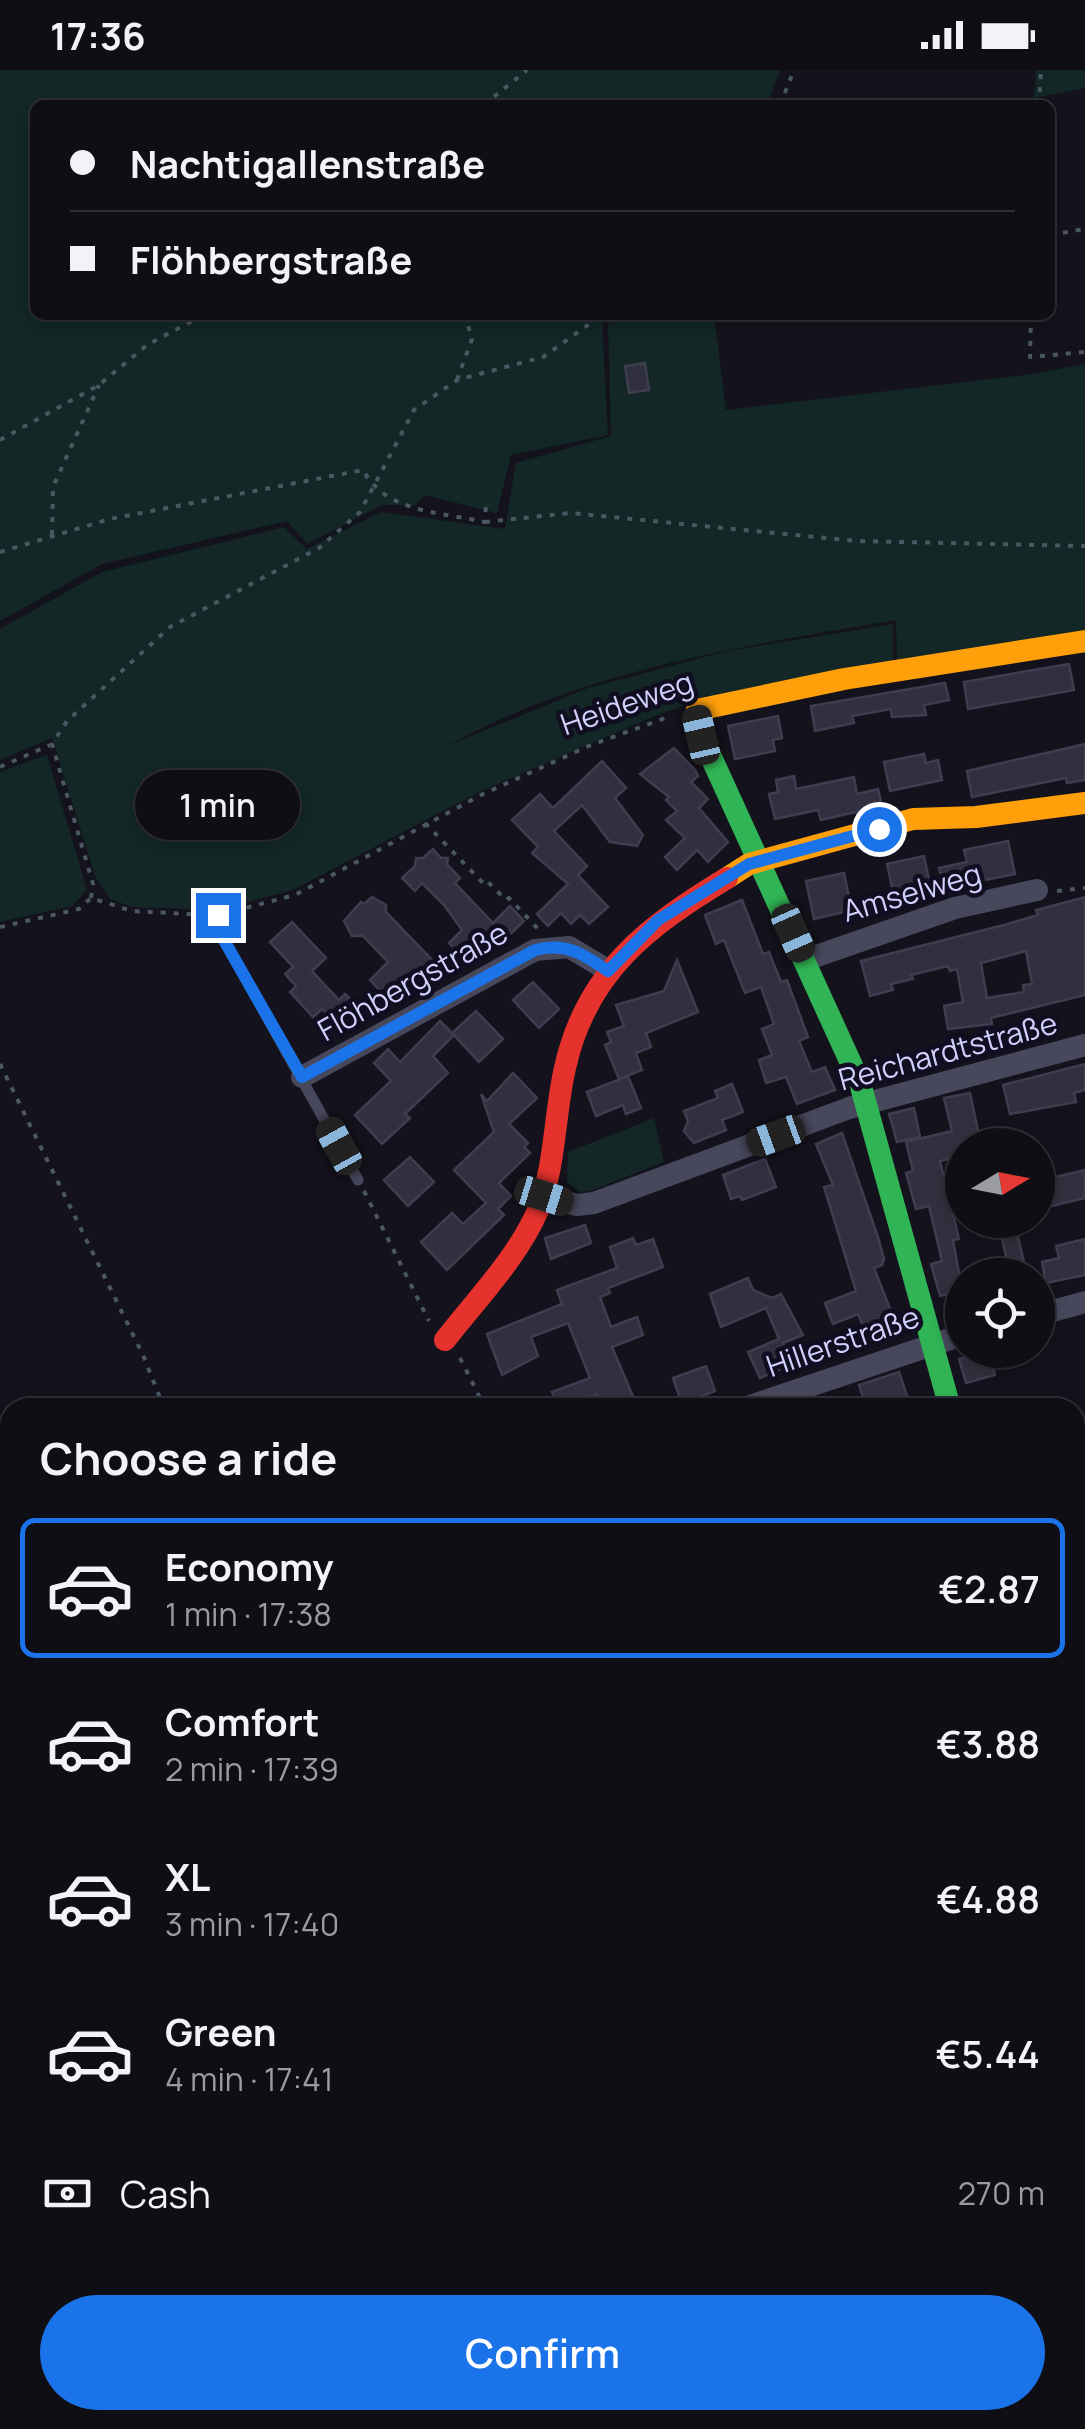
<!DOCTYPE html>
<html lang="en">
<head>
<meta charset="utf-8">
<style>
  :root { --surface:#0f0e15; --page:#1d1c22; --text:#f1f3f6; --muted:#9b9ca0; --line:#2f2e34; --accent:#1a73e8 }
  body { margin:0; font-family:Manrope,sans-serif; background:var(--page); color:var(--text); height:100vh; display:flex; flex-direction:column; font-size:38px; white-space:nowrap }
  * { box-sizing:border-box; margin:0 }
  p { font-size:32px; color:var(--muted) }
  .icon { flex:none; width:55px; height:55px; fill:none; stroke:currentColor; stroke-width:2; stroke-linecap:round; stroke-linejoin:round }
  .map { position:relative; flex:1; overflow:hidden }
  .panel { position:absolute; left:0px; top:1328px; width:1085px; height:1032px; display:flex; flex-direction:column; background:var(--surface); border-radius:30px 30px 0 0; box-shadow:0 5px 15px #0003,0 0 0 2px var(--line) }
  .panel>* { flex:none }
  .top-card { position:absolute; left:30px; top:30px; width:1025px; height:220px; border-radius:15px; box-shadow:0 5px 15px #0003,0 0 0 2px var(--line); display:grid; align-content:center; height:220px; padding:0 40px; background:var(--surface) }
  .needle { width:65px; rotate:80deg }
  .buttons { position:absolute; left:945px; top:1058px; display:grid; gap:20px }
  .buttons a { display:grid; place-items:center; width:110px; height:110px; border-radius:50%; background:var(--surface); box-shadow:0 5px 15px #0003,0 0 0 2px var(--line); font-size:50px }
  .end { position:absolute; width:45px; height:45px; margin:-22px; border:12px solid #1a73e8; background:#fff; box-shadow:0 0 0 5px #fff }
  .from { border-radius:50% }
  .bubble { position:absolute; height:70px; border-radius:35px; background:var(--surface); box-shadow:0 5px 15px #0003,0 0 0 2px var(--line); font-size:32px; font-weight:600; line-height:70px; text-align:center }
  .car { position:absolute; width:30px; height:60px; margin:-30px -15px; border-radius:12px; box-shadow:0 0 8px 2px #0007; background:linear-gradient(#222 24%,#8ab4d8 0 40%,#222 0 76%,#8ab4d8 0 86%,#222 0) }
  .top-card b { display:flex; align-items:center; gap:35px; height:95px; font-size:38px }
  .top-card b+b { border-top:2px solid var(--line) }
  .top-card i { width:25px; height:25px; background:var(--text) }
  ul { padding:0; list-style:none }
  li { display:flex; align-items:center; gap:30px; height:140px; margin:0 20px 15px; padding:0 20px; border:5px solid transparent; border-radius:15px }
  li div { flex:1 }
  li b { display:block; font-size:38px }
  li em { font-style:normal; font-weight:600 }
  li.active { border-color:var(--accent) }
  li>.icon { width:90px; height:90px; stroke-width:1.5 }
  h2 { padding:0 40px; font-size:45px; line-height:120px }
  .pay { display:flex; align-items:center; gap:25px; height:110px; padding:0 40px; font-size:38px }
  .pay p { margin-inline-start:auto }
  .primary-button { display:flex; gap:20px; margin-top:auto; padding:20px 40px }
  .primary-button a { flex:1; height:115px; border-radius:60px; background:var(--accent); color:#fff; font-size:40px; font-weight:600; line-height:115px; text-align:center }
  .status { display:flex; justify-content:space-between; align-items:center; height:70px; padding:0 50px; background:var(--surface); direction:ltr }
  .status svg { height:28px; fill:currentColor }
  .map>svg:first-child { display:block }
  .green { fill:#122726 }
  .building { fill:#31303e; stroke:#3f3d50; stroke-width:2.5; fill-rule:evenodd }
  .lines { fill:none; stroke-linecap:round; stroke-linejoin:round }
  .path { stroke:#4a5863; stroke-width:4; stroke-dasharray:5 8; stroke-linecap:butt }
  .lane { stroke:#48485d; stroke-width:11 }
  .street { stroke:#48485d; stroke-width:22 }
  .fast { stroke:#30b455; stroke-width:22 }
  .slow { stroke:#ff9f0a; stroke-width:22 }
  .jam { stroke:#e5322d; stroke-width:22 }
  .route { stroke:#1a73e8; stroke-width:12 }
  .labels { text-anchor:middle; stroke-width:9; stroke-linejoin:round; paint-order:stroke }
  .street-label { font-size:30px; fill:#d1d0fd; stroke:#100e20 }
</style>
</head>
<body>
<div class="status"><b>17:36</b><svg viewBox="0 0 49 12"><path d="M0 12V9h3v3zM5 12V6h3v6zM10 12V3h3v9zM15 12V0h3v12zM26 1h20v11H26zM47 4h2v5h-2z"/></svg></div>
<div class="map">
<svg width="1085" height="2359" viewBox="0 0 1085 2359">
  <rect width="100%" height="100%" fill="#14121c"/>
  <g class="green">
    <path d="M 0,0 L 780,0 L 767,35 L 35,35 L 35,245 L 624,245 L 602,252 L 608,365 L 511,385 L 497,443 L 425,425 L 416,435 L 382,435 L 307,474 L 287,451 L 102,494 L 0,551 Z"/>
    <path d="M 1036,0 L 1085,0 L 1085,18 L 1034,28 Z"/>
    <path d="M 648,245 L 714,245 L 726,340 L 1025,305 L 1085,294 L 1085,563 L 897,594 L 896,550 C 743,576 584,600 447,676 L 588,618 L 727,581 L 893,554 L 893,593 L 693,633 L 655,646 L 479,722 L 293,820 L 217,840 L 132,837 L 110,829 L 95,806 L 52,668 L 0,690 L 0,559 L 102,502 L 284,457 L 307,479 L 381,442 L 505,459 L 516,393 L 611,366 L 608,253 Z"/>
    <path d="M 47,685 L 87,820 L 72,836 L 0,852 L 0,702 Z"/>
    <path d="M 654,1048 L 664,1092 L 590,1121 L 580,1122 L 567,1113 L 568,1082 Z"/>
    <path d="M 1075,2074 L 1085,2074 L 1085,2359 L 168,2359 L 193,2350 L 1075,2350 Z"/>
    <path d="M 10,2240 L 10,2350 L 150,2350 L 125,2359 L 0,2359 L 0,2243 Z"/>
  </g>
  <g class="building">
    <path d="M 645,293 L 649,320 L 629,323 L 625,296 Z"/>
    <path d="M 1069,594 L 1074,620 L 968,639 L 964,612 Z"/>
    <path d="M 945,613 L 949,630 L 924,635 L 926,645 L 892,647 L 891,639 L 852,646 L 854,653 L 815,661 L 811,636 Z"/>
    <path d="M 778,646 L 782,668 L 773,670 L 775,681 L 735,689 L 728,656 Z"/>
    <path d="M 1085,674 L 1085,710 L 1067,713 L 1066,708 L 972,727 L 967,701 Z"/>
    <path d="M 674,678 L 695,700 L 698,706 L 691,712 L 708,729 L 699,738 L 728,772 L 708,792 L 697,780 L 677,800 L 665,787 L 685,768 L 666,750 L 677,741 L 666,730 L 669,727 L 640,704 Z"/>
    <path d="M 924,684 L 926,693 L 938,690 L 942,710 L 890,721 L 884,692 Z"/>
    <path d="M 602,691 L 626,718 L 615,728 L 643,765 L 637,776 L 610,772 L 582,735 L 554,761 L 587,796 L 578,805 L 608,837 L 589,854 L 580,845 L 571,854 L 561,843 L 548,856 L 537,844 L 568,814 L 532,783 L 538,777 L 512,750 L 540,724 L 553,738 Z"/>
    <path d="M 794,706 L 796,719 L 854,707 L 857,724 L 878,719 L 882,736 L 821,750 L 818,740 L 775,749 L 769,724 L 778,722 L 776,710 Z"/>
    <path d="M 1008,771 L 1015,804 L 944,818 L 939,798 L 967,792 L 964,780 Z"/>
    <path d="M 433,779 L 441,788 L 448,788 L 447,794 L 460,808 L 455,813 L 493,853 L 510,836 L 524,851 L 500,874 L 496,870 L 467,892 L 449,873 L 462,860 L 444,835 L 422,813 L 415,821 L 402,808 L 415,796 L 416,788 L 423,788 Z"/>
    <path d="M 924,786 L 930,814 L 893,822 L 887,794 Z"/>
    <path d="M 844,803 L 852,840 L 814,849 L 806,811 Z"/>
    <path d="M 372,827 L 386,835 L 386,842 L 439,897 L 423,912 L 418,906 L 407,913 L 389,930 L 370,910 L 388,892 L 363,866 L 352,866 L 344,851 L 361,832 L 364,834 Z"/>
    <path d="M 1085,827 L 1085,925 L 991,948 L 992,954 L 948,959 L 944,936 L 963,932 L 957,899 L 950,901 L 948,896 L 911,905 L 913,909 L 891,914 L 893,920 L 870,926 L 861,891 L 1004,855 L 1038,845 L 1036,840 ZM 1026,881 L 1032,914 L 1023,915 L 1024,922 L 987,928 L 981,893 Z"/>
    <path d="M 742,830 L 763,884 L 769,882 L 781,912 L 787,910 L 808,967 L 799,971 L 812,1002 L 825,997 L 835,1020 L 797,1034 L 786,1007 L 766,1013 L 759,990 L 772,985 L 762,959 L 774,954 L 761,917 L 745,923 L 724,870 L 716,874 L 705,845 Z"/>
    <path d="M 292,852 L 326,888 L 312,901 L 339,930 L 345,924 L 358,937 L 338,956 L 322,939 L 313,947 L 290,922 L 296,916 L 285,904 L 293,897 L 270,872 Z"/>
    <path d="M 677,890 L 698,942 L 646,963 L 651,977 L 636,983 L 642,1000 L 619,1009 L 605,975 L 611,972 L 607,962 L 624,956 L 616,935 L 664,921 Z"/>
    <path d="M 533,912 L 559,939 L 539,958 L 513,930 Z"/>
    <path d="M 476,941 L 503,969 L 479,992 L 452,963 Z"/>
    <path d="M 440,951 L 454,965 L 433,986 L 448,1003 L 405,1044 L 410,1048 L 382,1074 L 355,1045 L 391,1011 L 374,993 L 388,979 L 400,992 Z"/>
    <path d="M 1085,994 L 1085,1020 L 1074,1023 L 1076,1032 L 1010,1044 L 1003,1015 Z"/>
    <path d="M 513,1003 L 537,1028 L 509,1054 L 528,1073 L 524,1077 L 530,1083 L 499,1113 L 511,1126 L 498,1139 L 504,1145 L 447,1200 L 421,1172 L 452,1143 L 463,1154 L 486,1133 L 454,1100 L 494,1062 L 481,1024 L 487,1031 Z"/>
    <path d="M 628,1006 L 641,1038 L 626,1044 L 623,1035 L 596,1046 L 587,1022 Z"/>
    <path d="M 732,1014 L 743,1042 L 722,1050 L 726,1060 L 694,1073 L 684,1061 L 688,1051 L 684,1041 L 718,1028 L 715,1021 Z"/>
    <path d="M 970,1023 L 979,1065 L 1006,1058 L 1011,1075 L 962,1075 L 962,1086 L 940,1091 L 959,1169 L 953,1170 L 962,1220 L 940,1226 L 931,1194 L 942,1191 L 929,1136 L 916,1139 L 906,1103 L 913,1101 L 906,1072 L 952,1061 L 944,1028 Z"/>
    <path d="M 914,1038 L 920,1067 L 897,1072 L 889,1044 Z"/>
    <path d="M 842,1063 L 878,1167 L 884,1189 L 882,1195 L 874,1198 L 896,1254 L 866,1264 L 858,1244 L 833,1254 L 825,1233 L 856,1221 L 824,1117 L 833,1115 L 816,1074 Z"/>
    <path d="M 410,1087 L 434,1112 L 408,1136 L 384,1110 Z"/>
    <path d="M 765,1089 L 776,1117 L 742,1130 L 740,1126 L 731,1129 L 723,1105 Z"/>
    <path d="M 1085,1100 L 1085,1128 L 1040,1139 L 1038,1111 Z"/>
    <path d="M 998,1150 L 1014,1150 L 1027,1205 L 974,1205 L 973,1199 L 1007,1191 Z"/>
    <path d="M 585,1155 L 591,1173 L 551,1189 L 545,1168 Z"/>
    <path d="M 633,1168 L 636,1175 L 653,1169 L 663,1197 L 608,1218 L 610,1223 L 600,1227 L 611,1257 L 637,1247 L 643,1265 L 612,1277 L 638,1338 L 602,1338 L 597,1324 L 558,1338 L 552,1322 L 590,1308 L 568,1253 L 531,1267 L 538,1286 L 502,1305 L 487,1264 L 562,1234 L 557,1220 L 617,1198 L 610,1177 Z"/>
    <path d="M 1085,1169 L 1085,1205 L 1046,1213 L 1042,1192 L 1059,1188 L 1056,1176 Z"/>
    <path d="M 748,1208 L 753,1220 L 772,1228 L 781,1224 L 803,1265 L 783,1273 L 792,1294 L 760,1308 L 748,1282 L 779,1269 L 766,1238 L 721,1257 L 710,1224 Z"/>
    <path d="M 988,1281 L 995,1305 L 966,1313 L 959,1289 Z"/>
    <path d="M 706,1296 L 715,1321 L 682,1334 L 673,1308 Z"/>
    <path d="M 899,1302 L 911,1338 L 872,1338 L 869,1328 L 864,1330 L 859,1315 Z"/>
  </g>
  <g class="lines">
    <g class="path">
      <path d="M 484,35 L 527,0"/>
      <path d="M 780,35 L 794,0"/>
      <path d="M 1039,35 L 1041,0"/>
      <path d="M 1050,165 L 1085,159"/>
      <path d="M 1031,245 L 1030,287 L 1085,282"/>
      <path d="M 457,310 L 472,269 L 465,245"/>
      <path d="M 0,370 L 99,315 L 147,275 L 203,245"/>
      <path d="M 485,452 L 570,443 L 857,471 L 1085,476"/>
      <path d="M 52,465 L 53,417 L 99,315"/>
      <path d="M 0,482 L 110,449 L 363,400 C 386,443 441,442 485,452 L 486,433"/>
      <path d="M 0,697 L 50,675"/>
      <path d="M 425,753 L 485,815 L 488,812 L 506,830 L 509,828 L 539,860"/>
      <path d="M 1057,821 L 1085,818"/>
      <path d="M 91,828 L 93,814 L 52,674 L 67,651 L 170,557 L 319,478 L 360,442 L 414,340 L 457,310 L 543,287 L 602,245"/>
      <path d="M 234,841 L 295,825 L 481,725 L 591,675 L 671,646"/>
      <path d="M 0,857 L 79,839 L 91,828 L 132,841 L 205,845"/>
      <path d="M 0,994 L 143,1285 L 164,1338"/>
      <path d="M 364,1121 L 429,1251"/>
      <path d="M 460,1288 L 485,1338"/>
      <path d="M 0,1596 L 10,1593"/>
      <path d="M 0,1913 L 10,1909"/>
      <path d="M 1075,2171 L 1085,2169"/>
      <path d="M 0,2238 L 10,2236"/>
      <path d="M 145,2359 L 170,2350"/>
      <path d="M 415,2359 L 442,2350"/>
    </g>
    <path class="lane" d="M 218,845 L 221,865 L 358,1110"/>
    <g class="street">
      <path d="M 805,890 L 955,838 L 1037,820"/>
      <path d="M 302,1007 L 535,880 L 569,877 L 609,901"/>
      <path d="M 543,1126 L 577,1135 L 594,1133 L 849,1038 L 1085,975"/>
      <path d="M 1038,1245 L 1085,1232"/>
      <path d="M 744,1338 L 962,1265"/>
      <path d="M 1075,1491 L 1085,1488"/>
      <path d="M 1075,1704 L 1085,1702"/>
      <path d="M 1075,1783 L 1085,1823"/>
      <path d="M 1075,1931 L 1085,1929"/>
      <path d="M 1075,2068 L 1085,2066"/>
    </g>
    <path class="fast" d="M 697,640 L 701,665 L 860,1013 L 950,1338"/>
    <g class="slow">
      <path d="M 697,640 L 844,609 L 1085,571"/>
      <path d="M 727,808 L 749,794 L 913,749 L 976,747 L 1085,733"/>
    </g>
    <path class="jam" d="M 445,1270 C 476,1230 518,1187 538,1140 C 556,1094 554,1046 565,998 C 586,902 648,856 727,808"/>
  </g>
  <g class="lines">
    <path class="route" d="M 218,845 L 221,865 L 302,1007 L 535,880 C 566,872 583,884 608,901 L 658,850 L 749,794 L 879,759"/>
  </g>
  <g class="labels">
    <g class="street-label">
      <text transform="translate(627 634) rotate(-19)" y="10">Heideweg</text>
      <text transform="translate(912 823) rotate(-16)" y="10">Amselweg</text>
      <text transform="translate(413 912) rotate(-29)" y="10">Flöhbergstraße</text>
      <text transform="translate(948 982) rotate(-15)" y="10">Reichardtstraße</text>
      <text transform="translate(843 1272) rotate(-19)" y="10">Hillerstraße</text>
    </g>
  </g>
</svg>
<div class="buttons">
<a><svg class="needle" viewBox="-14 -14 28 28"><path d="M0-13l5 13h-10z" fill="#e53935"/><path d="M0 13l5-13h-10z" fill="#9b9ca0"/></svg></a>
<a><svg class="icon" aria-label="locate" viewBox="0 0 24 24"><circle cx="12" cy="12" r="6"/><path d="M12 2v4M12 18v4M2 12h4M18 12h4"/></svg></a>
</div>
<i class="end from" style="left:879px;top:759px"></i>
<i class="end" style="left:218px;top:845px"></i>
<div class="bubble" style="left:135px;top:700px;width:165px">1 min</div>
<i class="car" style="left:701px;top:665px;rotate:347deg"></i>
<i class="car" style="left:793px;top:863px;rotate:156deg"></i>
<i class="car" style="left:776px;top:1066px;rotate:250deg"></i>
<i class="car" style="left:339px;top:1076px;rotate:331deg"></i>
<i class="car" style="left:544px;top:1126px;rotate:107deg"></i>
<div class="top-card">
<b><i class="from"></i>Nachtigallenstraße</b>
<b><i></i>Flöhbergstraße</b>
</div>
<section class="panel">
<h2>Choose a ride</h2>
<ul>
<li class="active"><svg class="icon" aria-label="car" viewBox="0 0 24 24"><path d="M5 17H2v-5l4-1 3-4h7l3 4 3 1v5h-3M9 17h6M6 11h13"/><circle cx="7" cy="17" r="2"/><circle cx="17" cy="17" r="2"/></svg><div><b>Economy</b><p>1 min · 17:38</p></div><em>€2.87</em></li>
<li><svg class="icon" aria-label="car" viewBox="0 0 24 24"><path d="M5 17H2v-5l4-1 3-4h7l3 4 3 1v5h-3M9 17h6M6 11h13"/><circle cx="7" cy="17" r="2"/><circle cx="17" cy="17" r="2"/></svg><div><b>Comfort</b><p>2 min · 17:39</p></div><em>€3.88</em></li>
<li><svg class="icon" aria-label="car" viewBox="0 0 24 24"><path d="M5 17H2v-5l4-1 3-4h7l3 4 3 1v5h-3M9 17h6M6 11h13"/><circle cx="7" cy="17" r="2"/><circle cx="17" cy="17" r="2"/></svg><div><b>XL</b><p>3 min · 17:40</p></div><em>€4.88</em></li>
<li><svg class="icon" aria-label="car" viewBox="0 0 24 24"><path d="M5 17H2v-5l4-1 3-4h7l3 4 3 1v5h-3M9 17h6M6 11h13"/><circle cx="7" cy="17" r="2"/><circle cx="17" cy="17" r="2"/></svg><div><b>Green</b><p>4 min · 17:41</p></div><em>€5.44</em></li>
</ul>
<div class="pay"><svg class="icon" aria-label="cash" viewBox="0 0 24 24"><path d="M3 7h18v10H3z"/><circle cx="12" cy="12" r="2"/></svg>Cash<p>270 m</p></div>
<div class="primary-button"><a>Confirm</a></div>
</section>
</div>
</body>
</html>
